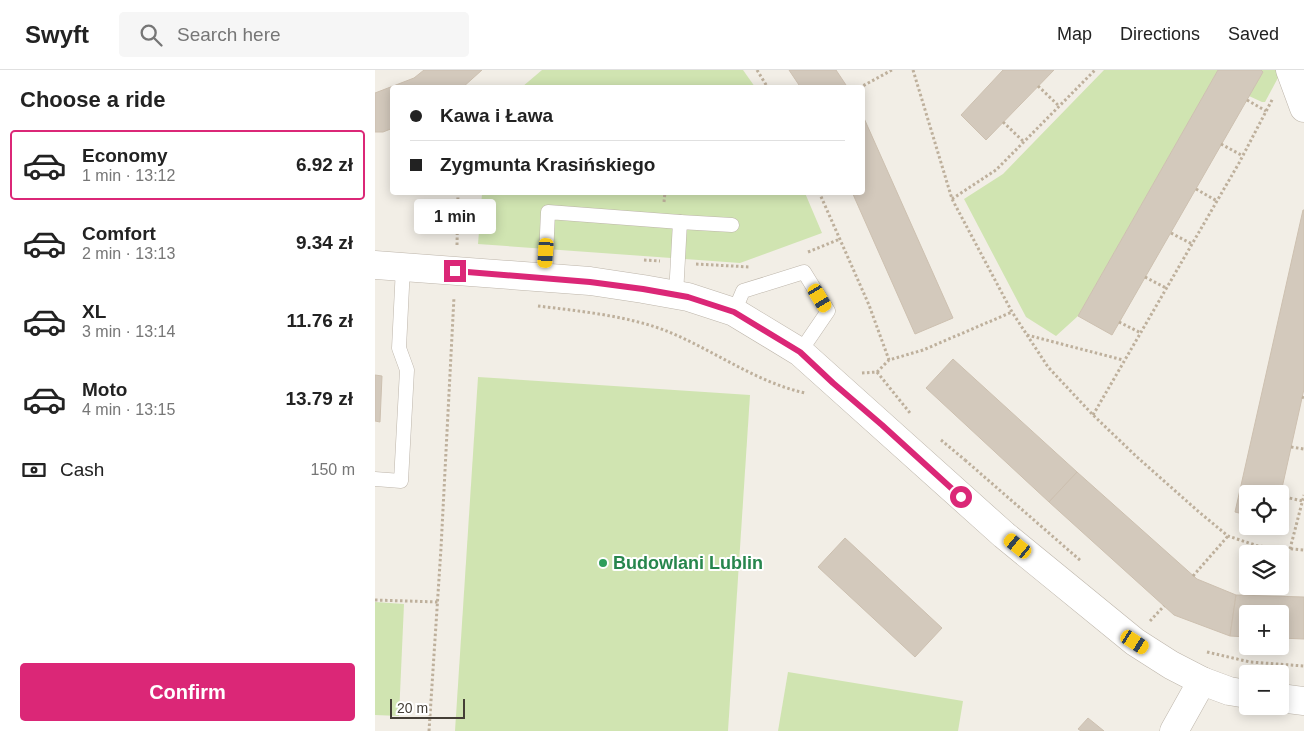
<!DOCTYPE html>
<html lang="en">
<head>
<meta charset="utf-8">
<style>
  :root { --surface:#fff; --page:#f6f6f6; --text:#222; --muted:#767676; --line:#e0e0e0; --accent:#db2777 }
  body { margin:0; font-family:Arial,sans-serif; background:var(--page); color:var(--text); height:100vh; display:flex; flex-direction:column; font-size:19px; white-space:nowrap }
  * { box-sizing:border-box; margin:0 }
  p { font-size:16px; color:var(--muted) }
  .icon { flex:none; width:28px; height:28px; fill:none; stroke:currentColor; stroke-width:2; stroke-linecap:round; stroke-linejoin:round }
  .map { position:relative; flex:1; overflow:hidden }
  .drawer { display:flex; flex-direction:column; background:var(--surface); width:375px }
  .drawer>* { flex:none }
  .banner { position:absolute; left:15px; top:15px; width:475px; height:110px; border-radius:5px; box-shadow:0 2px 12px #0003; display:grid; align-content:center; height:110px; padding:0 20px; background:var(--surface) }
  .controls { position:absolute; left:864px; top:415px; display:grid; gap:10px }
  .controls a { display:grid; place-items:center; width:50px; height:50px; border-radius:5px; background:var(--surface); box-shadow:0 2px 12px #0003; font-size:25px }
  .scale { position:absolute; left:15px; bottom:12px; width:75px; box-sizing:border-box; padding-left:5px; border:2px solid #443e36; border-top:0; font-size:14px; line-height:18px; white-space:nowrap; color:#443e36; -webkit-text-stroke:4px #fff; paint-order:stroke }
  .end { position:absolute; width:22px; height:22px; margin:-11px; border:6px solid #db2777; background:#fff; box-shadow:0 0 0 2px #fff }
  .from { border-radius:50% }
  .bubble { position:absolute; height:35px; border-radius:5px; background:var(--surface); box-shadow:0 2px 12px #0003; font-size:16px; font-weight:700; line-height:35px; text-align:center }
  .car { position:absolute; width:15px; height:30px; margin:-15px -8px; border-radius:6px; box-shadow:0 0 4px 1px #0007; background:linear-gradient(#f5c518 24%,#345 0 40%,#f5c518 0 76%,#345 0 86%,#f5c518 0) }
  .banner b { display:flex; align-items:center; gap:18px; height:48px; font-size:19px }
  .banner b+b { border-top:1px solid var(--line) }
  .banner i { width:12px; height:12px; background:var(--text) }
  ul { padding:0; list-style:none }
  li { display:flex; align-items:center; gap:15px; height:70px; margin:0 10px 8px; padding:0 10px; border:2px solid transparent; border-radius:5px }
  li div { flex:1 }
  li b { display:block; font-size:19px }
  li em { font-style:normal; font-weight:700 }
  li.on { border-color:var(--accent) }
  li>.icon { width:45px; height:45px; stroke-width:1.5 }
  h2 { padding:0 20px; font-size:22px; line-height:60px }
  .pay { display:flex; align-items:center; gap:12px; height:55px; padding:0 20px; font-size:19px }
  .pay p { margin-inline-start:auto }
  .action { display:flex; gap:10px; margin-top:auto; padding:10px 20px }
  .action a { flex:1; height:58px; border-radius:5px; background:var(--accent); color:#fff; font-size:20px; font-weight:700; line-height:58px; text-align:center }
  header { display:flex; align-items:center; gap:30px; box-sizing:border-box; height:70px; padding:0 25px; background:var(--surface); border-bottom:1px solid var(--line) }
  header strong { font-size:24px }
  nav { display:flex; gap:28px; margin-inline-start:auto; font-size:18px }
  .search { width:350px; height:45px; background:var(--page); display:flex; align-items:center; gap:12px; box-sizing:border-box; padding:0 18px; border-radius:5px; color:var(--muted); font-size:19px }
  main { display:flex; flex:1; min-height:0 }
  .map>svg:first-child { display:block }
  .green { fill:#d0e4b1 }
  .building { fill:#d3c9bc; stroke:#cdc0b0 }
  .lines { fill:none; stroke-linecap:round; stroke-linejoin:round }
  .service-casing { stroke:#bdb5aa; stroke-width:15 }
  .minor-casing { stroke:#bdb5aa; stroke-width:29 }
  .path { stroke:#beb09c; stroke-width:3; stroke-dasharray:2.5 2.5; stroke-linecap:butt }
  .service { stroke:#fff; stroke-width:14 }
  .minor { stroke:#fff; stroke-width:28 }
  .route { stroke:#db2777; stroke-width:6 }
  .leisure-dot { fill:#2e9e5b; stroke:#fff; stroke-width:2 }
  .labels { text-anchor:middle; stroke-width:4; stroke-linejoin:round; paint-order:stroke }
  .leisure-label { font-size:18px; font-weight:bold; fill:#27864d; stroke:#fff; text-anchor:start }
</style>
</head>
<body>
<header>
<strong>Swyft</strong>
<div class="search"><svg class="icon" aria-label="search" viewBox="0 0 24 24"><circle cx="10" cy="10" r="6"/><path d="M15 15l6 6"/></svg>Search here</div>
<nav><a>Map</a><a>Directions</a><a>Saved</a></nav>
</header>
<main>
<section class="drawer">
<h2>Choose a ride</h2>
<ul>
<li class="on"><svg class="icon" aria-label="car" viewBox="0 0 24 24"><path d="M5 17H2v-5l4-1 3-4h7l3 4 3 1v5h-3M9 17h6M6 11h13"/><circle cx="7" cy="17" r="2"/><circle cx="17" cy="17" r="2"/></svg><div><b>Economy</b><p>1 min · 13:12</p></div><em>6.92 zł</em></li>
<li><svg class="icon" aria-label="car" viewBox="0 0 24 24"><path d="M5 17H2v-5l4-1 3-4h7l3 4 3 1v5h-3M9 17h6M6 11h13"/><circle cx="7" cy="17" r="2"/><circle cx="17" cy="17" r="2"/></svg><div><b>Comfort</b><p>2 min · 13:13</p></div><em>9.34 zł</em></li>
<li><svg class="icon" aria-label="car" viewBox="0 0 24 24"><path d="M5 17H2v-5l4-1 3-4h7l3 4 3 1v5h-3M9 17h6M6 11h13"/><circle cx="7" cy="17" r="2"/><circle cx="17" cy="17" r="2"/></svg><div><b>XL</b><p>3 min · 13:14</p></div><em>11.76 zł</em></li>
<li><svg class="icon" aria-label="car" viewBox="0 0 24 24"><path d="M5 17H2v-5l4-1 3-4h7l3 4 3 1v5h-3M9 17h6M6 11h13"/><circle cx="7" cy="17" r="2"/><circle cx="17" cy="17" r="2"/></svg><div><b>Moto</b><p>4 min · 13:15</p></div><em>13.79 zł</em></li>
</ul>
<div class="pay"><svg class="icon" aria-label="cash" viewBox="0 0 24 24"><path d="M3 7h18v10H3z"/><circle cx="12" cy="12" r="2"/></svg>Cash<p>150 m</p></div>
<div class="action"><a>Confirm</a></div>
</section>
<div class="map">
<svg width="929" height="661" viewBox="0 0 929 661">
  <rect width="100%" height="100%" fill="#f2eee6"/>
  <g class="green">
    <path d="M 167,0 L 368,0 L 380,17 L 147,17 Z"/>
    <path d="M 729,0 L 843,0 L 703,246 L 681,266 L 651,247 L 589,129 L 628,104 Z"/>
    <path d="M 886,0 L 906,0 L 905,4 L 890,32 L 887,32 L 874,26 L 888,2 Z"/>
    <path d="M 98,123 L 430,123 L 447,163 L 365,193 L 103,174 L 107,124 Z"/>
    <path d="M 103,307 L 375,325 L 353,661 L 80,661 Z"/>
    <path d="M 0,532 L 29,534 L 24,646 L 0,645 Z"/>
    <path d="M 413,602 L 588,631 L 583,661 L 403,661 Z"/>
  </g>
  <g class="building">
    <path d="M 49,0 L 107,0 L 87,18 L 18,18 L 18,58 L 8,62 L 0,62 L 0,23 L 39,8 Z"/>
    <path d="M 414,0 L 461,0 L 473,18 L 426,18 Z"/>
    <path d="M 628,0 L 679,0 L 611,70 L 586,45 Z"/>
    <path d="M 843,0 L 886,0 L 888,2 L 737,265 L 703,246 Z"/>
    <path d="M 488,46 L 578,248 L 540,264 L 477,122 L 488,122 Z"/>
    <path d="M 928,140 L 929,140 L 929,319 L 905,427 L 905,424 L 872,424 L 872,445 L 860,442 Z"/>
    <path d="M 578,289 L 702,402 L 674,432 L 551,318 Z"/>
    <path d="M 0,305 L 7,306 L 5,352 L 0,351 Z"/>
    <path d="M 702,402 L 822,509 L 861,525 L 855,566 L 799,545 L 674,432 Z"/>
    <path d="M 470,468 L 567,558 L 540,587 L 443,497 Z"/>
    <path d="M 861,525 L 929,527 L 929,569 L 905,568 L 905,544 L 872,544 L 872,567 L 855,566 Z"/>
    <path d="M 713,648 L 729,661 L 706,661 L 703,659 Z"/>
  </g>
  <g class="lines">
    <defs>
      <g id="service">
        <path d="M 170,208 L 173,142 L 305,152"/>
        <path d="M 301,225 L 305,152 L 357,155"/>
        <path d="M 359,242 L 368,221 L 429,202 L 453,241 L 425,282"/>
        <path d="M 0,409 L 26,411 L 32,300 L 24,278 L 28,197"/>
      </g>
      <g id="minor">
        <path d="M 915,0 L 929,38"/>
        <path d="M 0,195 L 215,211 L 268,219 L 313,227 L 359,242 L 425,282 L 629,465 L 760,572 L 796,595 L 827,611 L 854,621 L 872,624"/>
        <path d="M 905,628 L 929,631"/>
        <path d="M 799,661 L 827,611"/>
      </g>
    </defs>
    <use href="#service" class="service-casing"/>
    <use href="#minor" class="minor-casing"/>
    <g class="path">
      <path d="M 382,0 L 393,18"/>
      <path d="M 538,0 L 577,129 L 637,242 L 673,297 L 718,345 L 762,387 L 824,442 L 853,466 L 883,476 L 929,480"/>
      <path d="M 663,16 L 684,36"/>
      <path d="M 484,18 L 517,0"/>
      <path d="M 872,30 L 891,41"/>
      <path d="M 628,52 L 649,72"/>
      <path d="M 846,74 L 868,86"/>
      <path d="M 821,119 L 842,131"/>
      <path d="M 444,122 L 494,235 L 514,290"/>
      <path d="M 577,129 L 621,100 L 720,0"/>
      <path d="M 289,132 L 290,122"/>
      <path d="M 796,163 L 817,174"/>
      <path d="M 82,175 L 83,122"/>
      <path d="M 433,182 L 465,169"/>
      <path d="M 269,190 L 285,191"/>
      <path d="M 321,194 L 375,197"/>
      <path d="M 770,207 L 791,218"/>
      <path d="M 163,236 C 204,241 255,246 294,262 C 340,281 381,312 430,323"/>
      <path d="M 744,252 L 766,263"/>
      <path d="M 652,265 L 748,290"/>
      <path d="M 502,302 L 535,343"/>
      <path d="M 487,303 L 502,302 L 514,290 L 548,280 L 637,242"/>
      <path d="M 927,327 L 929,328"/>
      <path d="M 718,345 L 864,93 L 898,28"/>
      <path d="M 566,370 L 590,390"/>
      <path d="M 916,377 L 929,379"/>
      <path d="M 590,390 L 706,491"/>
      <path d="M 905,426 L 928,431"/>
      <path d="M 915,479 L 929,425"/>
      <path d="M 818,506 L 853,466"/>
      <path d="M 0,530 L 63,532"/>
      <path d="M 775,551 L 789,536"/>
      <path d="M 832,582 L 875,592 L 929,596"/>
      <path d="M 54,661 L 66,478 L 79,227"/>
    </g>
    <use href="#service" class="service"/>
    <use href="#minor" class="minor"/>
  </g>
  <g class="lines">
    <path class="route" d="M 80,201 L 215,212 L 268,219 L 313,227 L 359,242 L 425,282 L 458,313 L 507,355 L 586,427"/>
  </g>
  <circle class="leisure-dot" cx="228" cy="493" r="5"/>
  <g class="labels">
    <g class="leisure-label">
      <text x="238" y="499">Budowlani Lublin</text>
    </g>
  </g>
</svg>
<div class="controls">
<a><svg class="icon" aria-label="locate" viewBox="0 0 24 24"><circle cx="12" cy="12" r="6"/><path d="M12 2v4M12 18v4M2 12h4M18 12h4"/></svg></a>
<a><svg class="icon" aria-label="layers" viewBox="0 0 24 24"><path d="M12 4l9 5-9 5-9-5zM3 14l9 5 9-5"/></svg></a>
<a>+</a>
<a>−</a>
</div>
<div class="scale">20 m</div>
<i class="end from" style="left:586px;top:427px"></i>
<i class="end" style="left:80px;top:201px"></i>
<div class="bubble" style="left:39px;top:129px;width:82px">1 min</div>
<i class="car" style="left:171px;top:183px;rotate:184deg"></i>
<i class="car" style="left:445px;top:228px;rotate:149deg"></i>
<i class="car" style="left:643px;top:476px;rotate:309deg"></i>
<i class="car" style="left:760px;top:572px;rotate:123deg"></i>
<div class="banner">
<b><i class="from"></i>Kawa i Ława</b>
<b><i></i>Zygmunta Krasińskiego</b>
</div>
</div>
</main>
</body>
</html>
